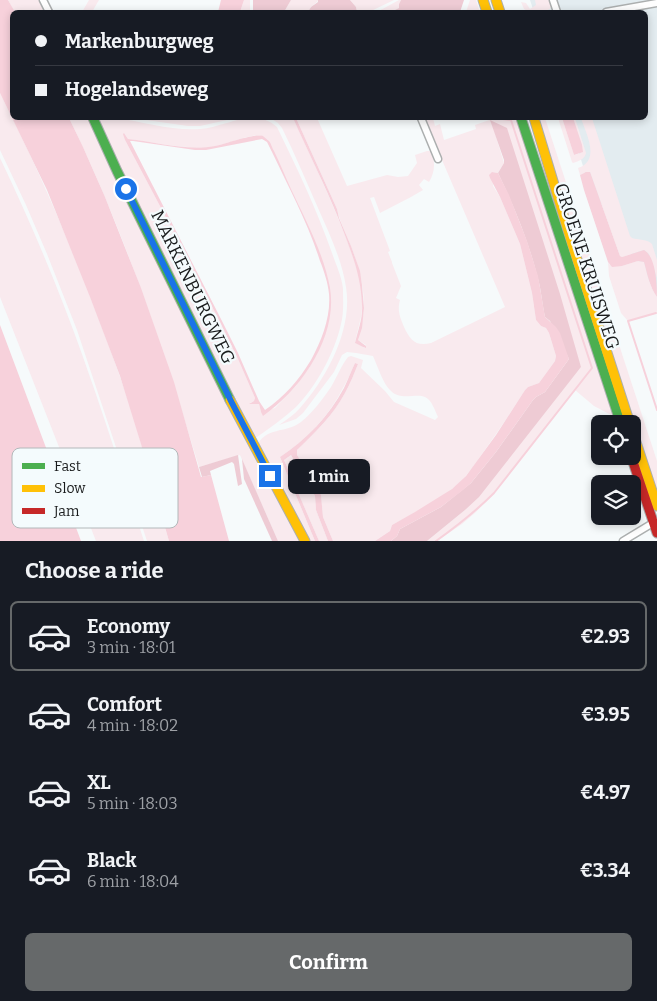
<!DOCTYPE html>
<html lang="en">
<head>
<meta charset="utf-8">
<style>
  :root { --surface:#171b24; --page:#20242c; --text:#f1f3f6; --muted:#9ea1a6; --line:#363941; --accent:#66696a }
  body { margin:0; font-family:Bitter,serif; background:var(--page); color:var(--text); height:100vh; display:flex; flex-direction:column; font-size:19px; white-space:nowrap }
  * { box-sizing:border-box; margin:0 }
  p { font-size:16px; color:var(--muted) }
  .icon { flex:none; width:28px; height:28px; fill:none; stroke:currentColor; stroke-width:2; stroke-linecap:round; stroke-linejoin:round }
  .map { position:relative; height:541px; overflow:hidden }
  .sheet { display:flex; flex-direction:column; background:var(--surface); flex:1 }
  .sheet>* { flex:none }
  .guide { position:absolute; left:10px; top:10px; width:638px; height:110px; border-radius:8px; box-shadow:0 2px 8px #0003; display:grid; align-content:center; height:110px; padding:0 25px; background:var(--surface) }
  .controls { position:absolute; left:591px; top:415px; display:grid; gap:10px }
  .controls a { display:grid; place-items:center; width:50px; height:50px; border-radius:8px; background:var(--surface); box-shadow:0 2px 8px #0003; font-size:25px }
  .end { position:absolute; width:22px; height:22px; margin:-11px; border:6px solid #1a73e8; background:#fff; box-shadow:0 0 0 2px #fff }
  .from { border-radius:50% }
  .bubble { position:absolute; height:35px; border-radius:8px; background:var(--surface); box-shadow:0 2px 8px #0003; font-size:16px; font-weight:700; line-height:35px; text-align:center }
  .guide b { display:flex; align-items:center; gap:18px; height:48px; font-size:19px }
  .guide b+b { border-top:1px solid var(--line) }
  .guide i { width:12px; height:12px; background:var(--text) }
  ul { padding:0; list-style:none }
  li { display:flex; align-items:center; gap:15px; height:70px; margin:0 10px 8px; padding:0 15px; border:2px solid transparent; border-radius:8px }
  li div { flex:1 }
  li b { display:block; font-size:19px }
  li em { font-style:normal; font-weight:700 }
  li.selected { border-color:var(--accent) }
  li>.icon { width:45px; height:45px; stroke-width:1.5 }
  h2 { padding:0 25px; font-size:22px; line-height:60px }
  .button { display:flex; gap:10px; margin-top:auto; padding:10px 25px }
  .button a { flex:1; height:58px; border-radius:8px; background:var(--accent); color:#fff; font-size:20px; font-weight:700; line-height:58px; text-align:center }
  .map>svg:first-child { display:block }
  .built { fill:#e3ecf0 }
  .green { fill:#f9eaee; fill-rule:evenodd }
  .forest { fill:#eecbd4 }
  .water { fill:#f7d1db; fill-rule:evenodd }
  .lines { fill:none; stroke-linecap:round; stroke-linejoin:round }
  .stream { stroke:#f7d1db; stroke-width:2 }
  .street-casing { stroke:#acafaf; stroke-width:9 }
  .fast-casing { stroke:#acafaf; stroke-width:11 }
  .slow-casing { stroke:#acafaf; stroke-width:11 }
  .jam-casing { stroke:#acafaf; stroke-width:11 }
  .street { stroke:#fefefe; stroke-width:6 }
  .fast { stroke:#4caf50; stroke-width:9 }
  .slow { stroke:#ffc107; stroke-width:9 }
  .jam { stroke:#c62828; stroke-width:9 }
  .route { stroke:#1a73e8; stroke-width:6 }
  .labels { text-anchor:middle; stroke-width:4.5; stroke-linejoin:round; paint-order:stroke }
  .street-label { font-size:18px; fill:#191b1c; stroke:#f4fbfd }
  .key { fill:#f4fbfd; stroke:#b2b8ba; stroke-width:1 }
  .key-label { font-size:14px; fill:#191b1c }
</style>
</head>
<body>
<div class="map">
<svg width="657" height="541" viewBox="0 0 657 541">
  <rect width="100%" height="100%" fill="#f6fafb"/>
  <path class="built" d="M 530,0 L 657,0 L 657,294 L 588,182 L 568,118 L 645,118 L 645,12 L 534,12 Z"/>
  <g class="green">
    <path d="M 8,0 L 41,0 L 46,12 L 15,12 Z"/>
    <path d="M 89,0 L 99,0 L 92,12 L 82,12 Z"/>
    <path d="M 244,0 L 250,0 L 250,12 L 240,12 Z"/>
    <path d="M 291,0 L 318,0 L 318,1 L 311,7 L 308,12 L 284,12 Z"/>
    <path d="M 350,0 L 394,0 L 369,12 L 357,12 L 356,7 Z"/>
    <path d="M 399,0 L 401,0 L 399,4 L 399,8 L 391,12 L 377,12 Z"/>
    <path d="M 470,0 L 476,0 L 480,12 L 466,12 Z"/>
    <path d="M 535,0 L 549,0 L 551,6 L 550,9 C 542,13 532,15 524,9 L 521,2 L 526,3 L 530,9 L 536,5 Z"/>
    <path d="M 0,93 C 46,184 85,278 119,374 C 139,429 152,486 169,541 L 147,541 L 104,411 L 77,330 L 47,254 L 26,205 L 0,150 Z"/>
    <path d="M 69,118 L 88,118 L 108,160 L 284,510 L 300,541 L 278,541 L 240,455 L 199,467 C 163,348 124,230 69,118 Z"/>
    <path d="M 94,118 C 101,118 109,117 117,118 C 144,122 172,131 200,129 C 227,127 253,106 277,127 C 297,168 317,210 332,253 C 336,265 342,277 343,289 C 343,301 344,313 341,324 C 335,352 316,387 296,407 C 284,418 270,428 257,437 L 252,437 ZM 124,133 L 128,139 C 154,142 191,151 217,146 C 226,144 254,133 262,136 C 264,137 266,139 268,140 L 316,245 L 327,276 L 330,294 L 329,319 L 317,354 L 309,368 L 295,387 L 275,408 L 261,412 L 259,404 L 250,403 L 254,401 L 255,398 L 238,359 L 220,322 L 170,225 L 125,140 Z"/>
    <path d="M 132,118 L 236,118 L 200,126 L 188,126 Z"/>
    <path d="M 270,118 L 293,118 C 309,153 326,188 340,223 C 351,250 364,279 362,309 C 361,321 357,331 355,343 L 365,348 L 366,345 L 358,340 C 360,329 364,317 364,306 C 364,286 359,268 352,249 C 347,235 340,223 337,209 L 296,118 L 317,118 L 347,186 L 387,175 L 398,177 L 408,176 L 417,163 L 415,155 L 427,151 L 430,151 C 436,161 435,172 429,182 L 424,179 L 419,185 L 423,190 L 411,197 L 380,213 L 374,197 L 370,198 L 390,251 L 388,252 L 392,262 L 392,263 L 401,286 L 396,298 L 400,300 C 397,311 400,317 404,327 C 410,340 416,347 431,343 L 505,307 L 424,118 L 433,118 L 435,126 L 440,124 L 444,140 L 476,129 L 475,125 L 495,118 L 519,118 L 615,417 L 594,406 L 575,390 L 523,456 L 490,497 L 476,512 L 462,524 L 437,541 L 427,541 L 465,510 L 581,367 L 491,120 L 504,163 L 498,173 L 492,172 L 493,186 L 500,197 L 520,244 L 532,293 L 536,320 L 541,326 L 546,328 L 549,333 L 556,356 L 555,361 L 539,383 L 528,387 L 525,390 C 511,412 497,433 482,454 C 473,467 464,480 452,489 C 435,502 411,515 392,525 L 390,531 L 375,541 L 333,541 L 323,517 L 321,495 L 297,455 L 297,450 C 316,432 332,416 345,393 C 350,384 354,374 358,364 L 355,363 C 351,371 348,380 343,388 C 329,416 306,440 280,457 L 315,541 L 307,541 L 256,447 C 266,426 285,434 301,422 C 312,413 323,399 331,387 C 337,377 341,366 348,357 L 351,356 L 363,360 L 361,368 L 385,391 L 394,402 L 435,420 L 438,417 C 435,411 432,400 425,397 C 416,393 401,401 391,391 C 383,384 378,367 373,356 L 356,353 L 347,352 L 342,355 L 334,372 L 303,413 L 296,419 L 279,425 C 286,420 294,415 300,408 C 327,378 353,329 346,287 C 342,260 329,233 318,208 C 306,181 295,154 282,128 L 278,123 Z"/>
    <path d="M 540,118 L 545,118 L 657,461 L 657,490 L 654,485 L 560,194 Z"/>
    <path d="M 558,118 L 562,118 L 574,155 L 581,153 L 582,145 L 573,118 L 575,118 L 586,153 C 585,159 579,161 573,163 L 572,162 Z"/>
    <path d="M 581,118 L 592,118 L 630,236 L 632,238 C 638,240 648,239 652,244 L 657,260 L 657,278 L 649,254 L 644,250 L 622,257 L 620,256 L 590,172 L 586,172 L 580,175 L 578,168 C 601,160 586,134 581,118 Z"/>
    <path d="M 0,158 C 31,223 59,289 83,357 C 105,418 124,480 144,541 L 96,541 L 0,297 Z"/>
    <path d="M 638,261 L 644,262 C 647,273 650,288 657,297 L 657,311 L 656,313 L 628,321 L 621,313 L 609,276 L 608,262 L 610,265 L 622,266 Z"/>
    <path d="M 291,455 L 315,496 L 316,510 L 328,541 L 319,541 L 284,460 Z"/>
  </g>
  <g class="forest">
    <path d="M 253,0 L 291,0 L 284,12 L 253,12 Z"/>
    <path d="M 318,0 L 350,0 L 356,7 L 357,12 L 308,12 L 311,7 L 318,2 Z"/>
    <path d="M 401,0 L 464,0 L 460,12 L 439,12 L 439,11 L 430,12 L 391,12 L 399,8 L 399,4 Z"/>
    <path d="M 490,120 L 507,128 L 560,294 L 581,367 L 479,497 L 465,510 L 427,541 L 391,541 L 397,536 L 400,529 L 441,507 L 471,483 L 496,452 L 533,400 L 536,397 L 545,392 L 569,359 L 550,321 L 545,317 C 542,303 541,288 537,275 C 528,240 514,206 498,173 L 504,163 L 504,160 Z"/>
    <path d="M 238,455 L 242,484 L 238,486 L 234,464 L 232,462 L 210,471 L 211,475 L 202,477 L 199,467 Z"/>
    <path d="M 242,459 L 278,541 L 272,541 L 244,479 Z"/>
  </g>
  <g class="water">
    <path d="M 0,0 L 8,0 L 15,12 L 12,12 L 12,118 L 69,118 L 83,147 L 105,197 L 141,288 L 174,382 L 201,477 L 211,475 L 229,541 L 169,541 L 141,444 L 120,376 L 90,297 L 47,190 L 0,93 Z"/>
    <path d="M 221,0 L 244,0 L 240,12 L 218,12 Z"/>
    <path d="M 293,118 L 296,118 L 337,209 L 339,218 L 351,246 L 360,271 L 362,285 L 364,308 L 362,328 L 358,340 L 366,346 L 366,348 L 363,347 L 355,343 C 358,330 363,318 362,305 C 361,273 350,249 339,220 C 325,185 308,152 293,118 Z"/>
    <path d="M 562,118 L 573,118 L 582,145 L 583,152 L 574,155 Z"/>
    <path d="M 124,133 L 128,139 C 157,142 186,151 215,146 C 225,144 254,133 263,136 C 264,137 268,140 269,141 C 271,143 272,148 274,151 C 280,163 285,176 291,189 C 305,219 324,254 330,288 C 338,336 302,389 263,416 L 261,412 L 259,404 L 249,404 L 254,401 L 255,398 L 238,359 L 220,322 L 170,225 L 125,140 L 123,134 ZM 262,139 L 267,142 L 272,152 C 289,188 308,223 320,261 C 324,271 328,283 329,294 C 331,316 322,340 311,360 C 299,380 284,397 265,410 L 259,401 L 238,353 L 222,321 L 130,141 L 133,141 L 195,150 L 206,150 Z"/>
    <path d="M 492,172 L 498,173 L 509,195 L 527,241 L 538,276 L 545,317 L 556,327 L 560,333 L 569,359 L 545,392 L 536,397 L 533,400 L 496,452 L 471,483 L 463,490 L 441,507 L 400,529 L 397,536 L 391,541 L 375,541 L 390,531 L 392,525 L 415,512 L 452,489 L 466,476 L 496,435 L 525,390 L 528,387 L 539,383 L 555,361 L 556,356 L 549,333 L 546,328 L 541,326 L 536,320 L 532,293 L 520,244 L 500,197 L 490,178 L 489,175 Z"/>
    <path d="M 586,172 L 590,172 L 620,256 L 622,257 L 644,250 C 656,257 657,284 657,297 C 650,288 647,273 644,262 L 638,261 L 622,266 L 612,267 L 608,262 L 584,190 L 580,175 Z"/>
    <path d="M 0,325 L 81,541 L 0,541 Z"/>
    <path d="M 355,363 L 358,364 C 354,374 350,384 345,393 C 333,415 316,432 297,450 L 297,455 L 321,495 L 323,517 L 333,541 L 328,541 L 316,510 L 315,496 L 291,455 L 284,460 L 319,541 L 315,541 L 280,457 C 306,440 329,416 344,388 C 348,380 351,371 355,363 Z"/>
  </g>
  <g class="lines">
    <g class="stream">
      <path d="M 656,313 L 628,321 L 657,410"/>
      <path d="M 436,541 C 457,526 476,511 494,493 L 592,368 L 511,120 L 503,119 L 503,118"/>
    </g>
    <defs>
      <g id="street">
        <path d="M 43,0 L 49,12"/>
        <path d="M 553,0 L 557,12"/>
        <path d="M 606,12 L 657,3"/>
        <path d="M 421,118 L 438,159"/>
        <path d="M 623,541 L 656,521"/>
      </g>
      <g id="fast">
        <path d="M 93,118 L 117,171 L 230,400"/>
        <path d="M 521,118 L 621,424"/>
      </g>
      <g id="slow">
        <path d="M 483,0 L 487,12"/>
        <path d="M 496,0 L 500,12"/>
        <path d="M 534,118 L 572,244 L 630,424"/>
        <path d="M 230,400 L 305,541"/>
        <path d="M 632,430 L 657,506"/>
      </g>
      <path id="jam" d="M 631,456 L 657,533"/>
    </defs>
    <use href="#street" class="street-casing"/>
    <use href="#fast" class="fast-casing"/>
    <use href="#slow" class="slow-casing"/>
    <use href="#jam" class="jam-casing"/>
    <use href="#street" class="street"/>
    <use href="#fast" class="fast"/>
    <use href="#slow" class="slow"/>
    <use href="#jam" class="jam"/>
  </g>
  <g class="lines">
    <path class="route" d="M 126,189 L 232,403 L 270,476"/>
  </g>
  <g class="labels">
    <g class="street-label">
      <text transform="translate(587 266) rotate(72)" y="6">GROENE KRUISWEG</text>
      <text transform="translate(193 287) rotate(64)" y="6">MARKENBURGWEG</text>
    </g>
  </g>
  <rect x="12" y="448" width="166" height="80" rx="8" class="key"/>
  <rect x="22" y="463" width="23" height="6" fill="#4caf50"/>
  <rect x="22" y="485" width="23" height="7" fill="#ffc107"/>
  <rect x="22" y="508" width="23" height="6" fill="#c62828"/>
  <g class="key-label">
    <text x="54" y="471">Fast</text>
    <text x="54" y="493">Slow</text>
    <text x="54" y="516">Jam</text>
  </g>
</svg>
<div class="controls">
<a><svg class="icon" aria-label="locate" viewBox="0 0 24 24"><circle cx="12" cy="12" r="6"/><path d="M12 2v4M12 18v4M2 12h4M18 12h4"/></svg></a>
<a><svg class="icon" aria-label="layers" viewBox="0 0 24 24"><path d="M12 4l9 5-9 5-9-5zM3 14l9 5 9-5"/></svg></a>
</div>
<i class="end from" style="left:126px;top:189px"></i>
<i class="end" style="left:270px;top:476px"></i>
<div class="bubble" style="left:288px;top:459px;width:82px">1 min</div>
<div class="guide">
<b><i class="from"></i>Markenburgweg</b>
<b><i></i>Hogelandseweg</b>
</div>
</div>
<section class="sheet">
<h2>Choose a ride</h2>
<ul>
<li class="selected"><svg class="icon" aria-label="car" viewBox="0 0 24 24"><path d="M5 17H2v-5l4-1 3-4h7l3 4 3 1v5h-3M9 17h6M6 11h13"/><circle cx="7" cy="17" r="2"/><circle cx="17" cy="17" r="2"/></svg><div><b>Economy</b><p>3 min · 18:01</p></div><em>€2.93</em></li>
<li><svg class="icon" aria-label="car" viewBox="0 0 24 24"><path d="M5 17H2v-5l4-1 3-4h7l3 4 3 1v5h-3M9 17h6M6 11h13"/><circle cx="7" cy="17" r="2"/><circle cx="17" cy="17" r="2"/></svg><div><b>Comfort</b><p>4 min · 18:02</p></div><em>€3.95</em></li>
<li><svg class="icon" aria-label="car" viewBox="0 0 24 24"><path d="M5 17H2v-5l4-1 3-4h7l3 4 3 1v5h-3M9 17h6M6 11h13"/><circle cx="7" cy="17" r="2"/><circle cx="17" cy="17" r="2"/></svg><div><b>XL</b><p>5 min · 18:03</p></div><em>€4.97</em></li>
<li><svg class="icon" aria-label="car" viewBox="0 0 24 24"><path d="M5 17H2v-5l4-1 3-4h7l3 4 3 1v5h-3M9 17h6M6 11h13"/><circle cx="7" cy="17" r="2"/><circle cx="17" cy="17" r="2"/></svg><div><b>Black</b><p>6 min · 18:04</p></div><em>€3.34</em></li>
</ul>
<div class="button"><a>Confirm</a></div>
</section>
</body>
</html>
